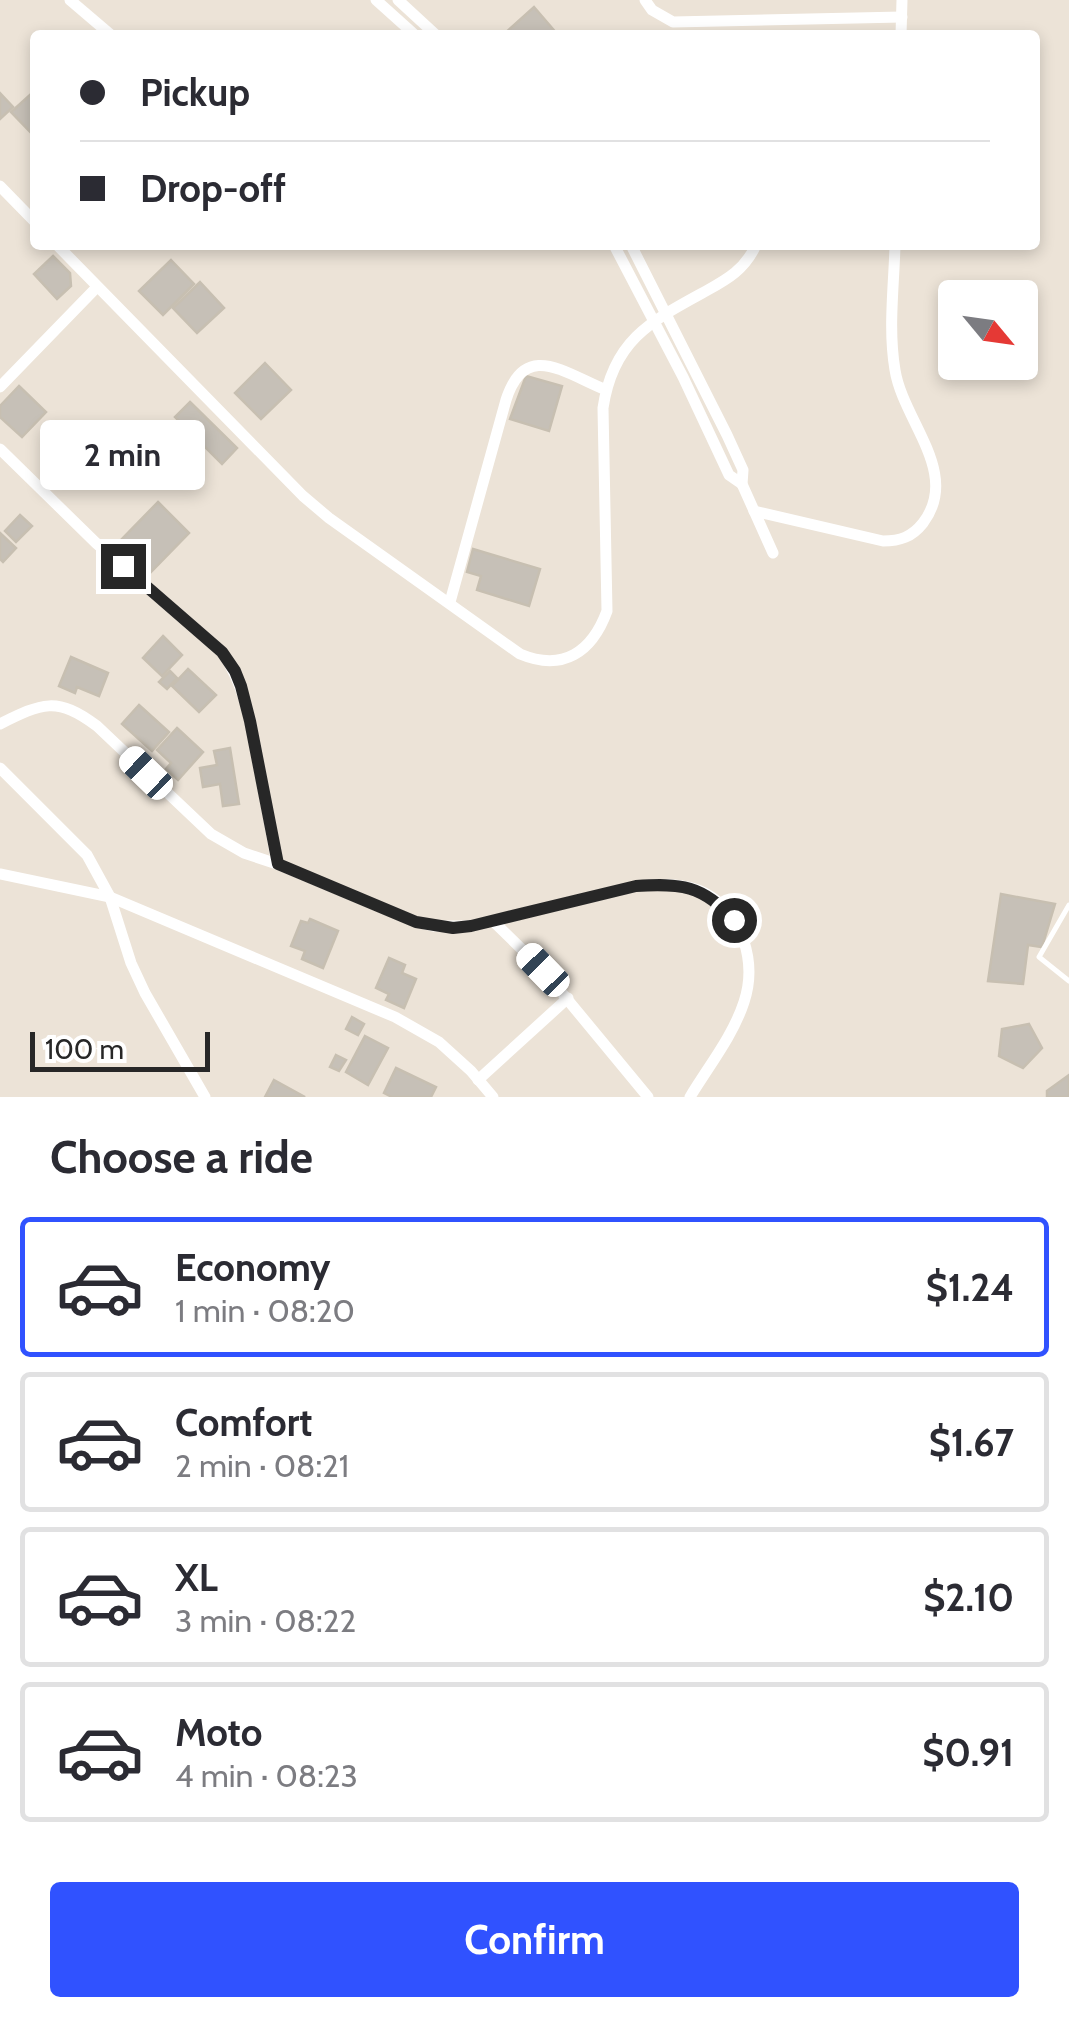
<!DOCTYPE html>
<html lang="en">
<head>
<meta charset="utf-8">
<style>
  :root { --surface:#fff; --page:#f2f2f3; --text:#2b2b33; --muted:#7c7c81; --line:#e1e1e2; --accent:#3052ff }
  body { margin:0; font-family:Cabin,sans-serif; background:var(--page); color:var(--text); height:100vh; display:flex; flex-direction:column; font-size:38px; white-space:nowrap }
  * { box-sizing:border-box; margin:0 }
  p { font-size:32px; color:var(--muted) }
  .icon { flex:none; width:55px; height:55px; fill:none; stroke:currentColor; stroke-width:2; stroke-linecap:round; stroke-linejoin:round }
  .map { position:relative; height:1097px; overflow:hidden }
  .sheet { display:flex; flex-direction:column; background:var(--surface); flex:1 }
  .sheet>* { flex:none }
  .banner { position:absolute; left:30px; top:30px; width:1010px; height:220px; border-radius:10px; box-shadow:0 5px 15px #0003; display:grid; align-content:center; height:220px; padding:0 50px; background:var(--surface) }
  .needle { width:65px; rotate:119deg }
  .tools { position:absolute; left:938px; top:280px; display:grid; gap:20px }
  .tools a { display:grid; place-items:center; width:100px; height:100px; border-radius:10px; background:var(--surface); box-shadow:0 5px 15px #0003; font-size:50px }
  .scale { position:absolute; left:30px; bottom:25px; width:180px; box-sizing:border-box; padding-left:10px; border:5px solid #272727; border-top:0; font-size:28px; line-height:35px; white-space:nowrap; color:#272727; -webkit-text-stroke:8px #fff; paint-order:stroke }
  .end { position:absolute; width:45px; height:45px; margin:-22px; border:12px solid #272727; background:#fff; box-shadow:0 0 0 5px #fff }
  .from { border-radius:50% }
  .bubble { position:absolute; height:70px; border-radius:10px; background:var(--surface); box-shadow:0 5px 15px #0003; font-size:32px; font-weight:800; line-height:70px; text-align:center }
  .car { position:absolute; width:30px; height:60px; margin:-30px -15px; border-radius:12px; box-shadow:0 0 8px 2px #0007; background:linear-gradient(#fff 24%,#345 0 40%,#fff 0 76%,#345 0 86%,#fff 0) }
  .banner b { display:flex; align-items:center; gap:35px; height:95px; font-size:38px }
  .banner b+b { border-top:2px solid var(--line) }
  .banner i { width:25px; height:25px; background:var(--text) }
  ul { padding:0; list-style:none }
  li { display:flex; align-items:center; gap:30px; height:140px; margin:0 20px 15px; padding:0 30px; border:5px solid var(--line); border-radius:10px }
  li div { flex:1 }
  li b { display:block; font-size:38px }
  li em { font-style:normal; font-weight:800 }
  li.selected { border-color:var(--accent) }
  li>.icon { width:90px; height:90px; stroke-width:1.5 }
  h2 { padding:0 50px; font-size:45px; line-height:120px }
  .primary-button { display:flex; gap:20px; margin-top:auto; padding:20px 50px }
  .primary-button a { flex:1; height:115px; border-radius:10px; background:var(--accent); color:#fff; font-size:40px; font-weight:800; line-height:115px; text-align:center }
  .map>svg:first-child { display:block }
  .building { fill:#c6c0b7; stroke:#c7bfb1; stroke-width:2.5 }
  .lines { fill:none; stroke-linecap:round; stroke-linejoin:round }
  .service { stroke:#fff; stroke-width:5 }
  .minor { stroke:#fff; stroke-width:11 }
  .route { stroke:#272727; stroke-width:12 }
</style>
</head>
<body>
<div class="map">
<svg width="1069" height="1097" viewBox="0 0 1069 1097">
  <rect width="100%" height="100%" fill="#ece3d7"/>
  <g class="building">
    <path d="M 534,7 L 558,35 L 503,35 Z"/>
    <path d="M 0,93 L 13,107 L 0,119 Z"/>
    <path d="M 31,94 L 35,98 L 35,137 L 11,112 Z"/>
    <path d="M 53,256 L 70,273 L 71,286 L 57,299 L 34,274 Z"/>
    <path d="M 171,260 L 194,284 L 163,315 L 139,291 Z"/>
    <path d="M 200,282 L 224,308 L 197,333 L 173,308 Z"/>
    <path d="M 265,363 L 291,390 L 261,419 L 235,393 Z"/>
    <path d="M 526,376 L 562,386 L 549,431 L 510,419 Z"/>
    <path d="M 19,386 L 46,412 L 22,437 L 0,417 L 0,406 Z"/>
    <path d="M 190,402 L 237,448 L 222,464 L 175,417 Z"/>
    <path d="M 158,502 L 189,533 L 151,572 L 120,541 Z"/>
    <path d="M 20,515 L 32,526 L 16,542 L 5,531 Z"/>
    <path d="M 0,533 L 16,548 L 3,562 L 0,559 Z"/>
    <path d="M 473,549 L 540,569 L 529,606 L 477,590 L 481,576 L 467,572 Z"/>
    <path d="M 163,636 L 182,655 L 162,676 L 143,658 Z"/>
    <path d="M 71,657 L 108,673 L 99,696 L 77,687 L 75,693 L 59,686 Z"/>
    <path d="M 188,669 L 216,695 L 199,712 L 172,686 Z"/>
    <path d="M 170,671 L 177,678 L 167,689 L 159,682 Z"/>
    <path d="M 139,705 L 169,732 L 152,751 L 122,724 Z"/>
    <path d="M 177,728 L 203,752 L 178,780 L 166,769 L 171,763 L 157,750 Z"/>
    <path d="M 230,748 L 239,804 L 223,806 L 220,784 L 203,787 L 200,768 L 217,765 L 214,751 Z"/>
    <path d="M 1001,894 L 1055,904 L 1042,947 L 1028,945 L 1023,984 L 988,981 Z"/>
    <path d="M 310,919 L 338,931 L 323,968 L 302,959 L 305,951 L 291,946 L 301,921 L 308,923 Z"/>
    <path d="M 389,958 L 405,965 L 402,973 L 416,979 L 404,1008 L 386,1000 L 389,994 L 376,988 Z"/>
    <path d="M 352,1017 L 364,1024 L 358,1035 L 346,1029 Z"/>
    <path d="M 1029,1024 L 1042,1048 L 1023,1068 L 999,1056 L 1002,1029 Z"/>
    <path d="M 365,1036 L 388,1048 L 368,1085 L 346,1072 Z"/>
    <path d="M 336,1055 L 346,1060 L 339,1071 L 330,1067 Z"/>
    <path d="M 396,1068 L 436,1087 L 431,1097 L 392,1097 L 384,1093 Z"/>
    <path d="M 1069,1075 L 1069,1097 L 1047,1097 L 1047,1091 Z"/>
    <path d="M 274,1080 L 305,1097 L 265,1097 Z"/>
  </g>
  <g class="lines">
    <path class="service" d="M 1069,905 L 1039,957 L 1069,981"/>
    <g class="minor">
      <path d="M 70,0 L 111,35"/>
      <path d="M 376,0 L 415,35"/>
      <path d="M 398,0 L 436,35"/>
      <path d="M 645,0 L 652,10 L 673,22 L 902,17"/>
      <path d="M 901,35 L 902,0"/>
      <path d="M 0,186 L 35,222"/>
      <path d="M 57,245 L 303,496 L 329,518 L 520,654 C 563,672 592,652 607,611 L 603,408 C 613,340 651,321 706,291 C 728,279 745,269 756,245"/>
      <path d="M 614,245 L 683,377 L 729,475 L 742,484"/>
      <path d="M 631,245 L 727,435 L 743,470 L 742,484 L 773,553"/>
      <path d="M 0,387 L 97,287"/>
      <path d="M 0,449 L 96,543 L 222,652 C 245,686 251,724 258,763 C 265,797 271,830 277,864"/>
      <path d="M 754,511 L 883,541 C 900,541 912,537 923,523 C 961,473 903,421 895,370 C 888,329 894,286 895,245"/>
      <path d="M 450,602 L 506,400 C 525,340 564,373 606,390"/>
      <path d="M 0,724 C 42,703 57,696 97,726 L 211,834 L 244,853 L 277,864 L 416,922 L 433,926 L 471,926 L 636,886 C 658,884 684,882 705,893 C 743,913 757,963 744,1002 C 733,1036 708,1067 690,1097"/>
      <path d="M 0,768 L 87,855 L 110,897 L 131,963 L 145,993 L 205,1097"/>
      <path d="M 0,874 L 110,897 L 395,1017 L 439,1042 L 471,1071 L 493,1097"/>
      <path d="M 493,921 L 543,970 L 648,1097"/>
      <path d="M 478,1080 L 568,998"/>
    </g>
  </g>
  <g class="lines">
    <path class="route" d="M 123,566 L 222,652 L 235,671 L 241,686 L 250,721 L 278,864 L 416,922 L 453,928 L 471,926 L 636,886 C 680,883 703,885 734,920"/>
  </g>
</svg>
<div class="tools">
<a><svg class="needle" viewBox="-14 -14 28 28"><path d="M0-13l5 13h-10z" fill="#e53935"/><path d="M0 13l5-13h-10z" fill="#7c7c81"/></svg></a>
</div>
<div class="scale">100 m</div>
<i class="end from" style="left:734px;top:920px"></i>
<i class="end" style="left:123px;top:566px"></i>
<div class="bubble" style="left:40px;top:420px;width:165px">2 min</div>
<i class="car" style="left:146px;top:773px;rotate:314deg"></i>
<i class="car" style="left:543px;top:970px;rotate:316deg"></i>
<div class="banner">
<b><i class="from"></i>Pickup</b>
<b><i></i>Drop-off</b>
</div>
</div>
<section class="sheet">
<h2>Choose a ride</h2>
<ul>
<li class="selected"><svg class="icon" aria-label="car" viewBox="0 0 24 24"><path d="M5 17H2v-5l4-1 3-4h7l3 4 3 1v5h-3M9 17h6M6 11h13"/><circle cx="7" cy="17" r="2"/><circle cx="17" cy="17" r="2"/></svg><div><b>Economy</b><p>1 min · 08:20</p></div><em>$1.24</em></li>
<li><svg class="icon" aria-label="car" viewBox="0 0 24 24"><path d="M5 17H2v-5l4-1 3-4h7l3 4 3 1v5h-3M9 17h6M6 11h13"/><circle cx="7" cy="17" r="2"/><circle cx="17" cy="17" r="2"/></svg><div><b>Comfort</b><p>2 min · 08:21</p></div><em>$1.67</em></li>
<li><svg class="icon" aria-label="car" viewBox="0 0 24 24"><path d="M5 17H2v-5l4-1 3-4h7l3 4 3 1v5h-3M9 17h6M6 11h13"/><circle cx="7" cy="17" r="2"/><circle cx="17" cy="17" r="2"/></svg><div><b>XL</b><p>3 min · 08:22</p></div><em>$2.10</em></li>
<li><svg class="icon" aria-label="car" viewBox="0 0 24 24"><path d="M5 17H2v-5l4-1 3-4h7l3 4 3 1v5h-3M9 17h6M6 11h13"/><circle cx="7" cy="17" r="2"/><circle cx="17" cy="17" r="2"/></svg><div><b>Moto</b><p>4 min · 08:23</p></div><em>$0.91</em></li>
</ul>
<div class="primary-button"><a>Confirm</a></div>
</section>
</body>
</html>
